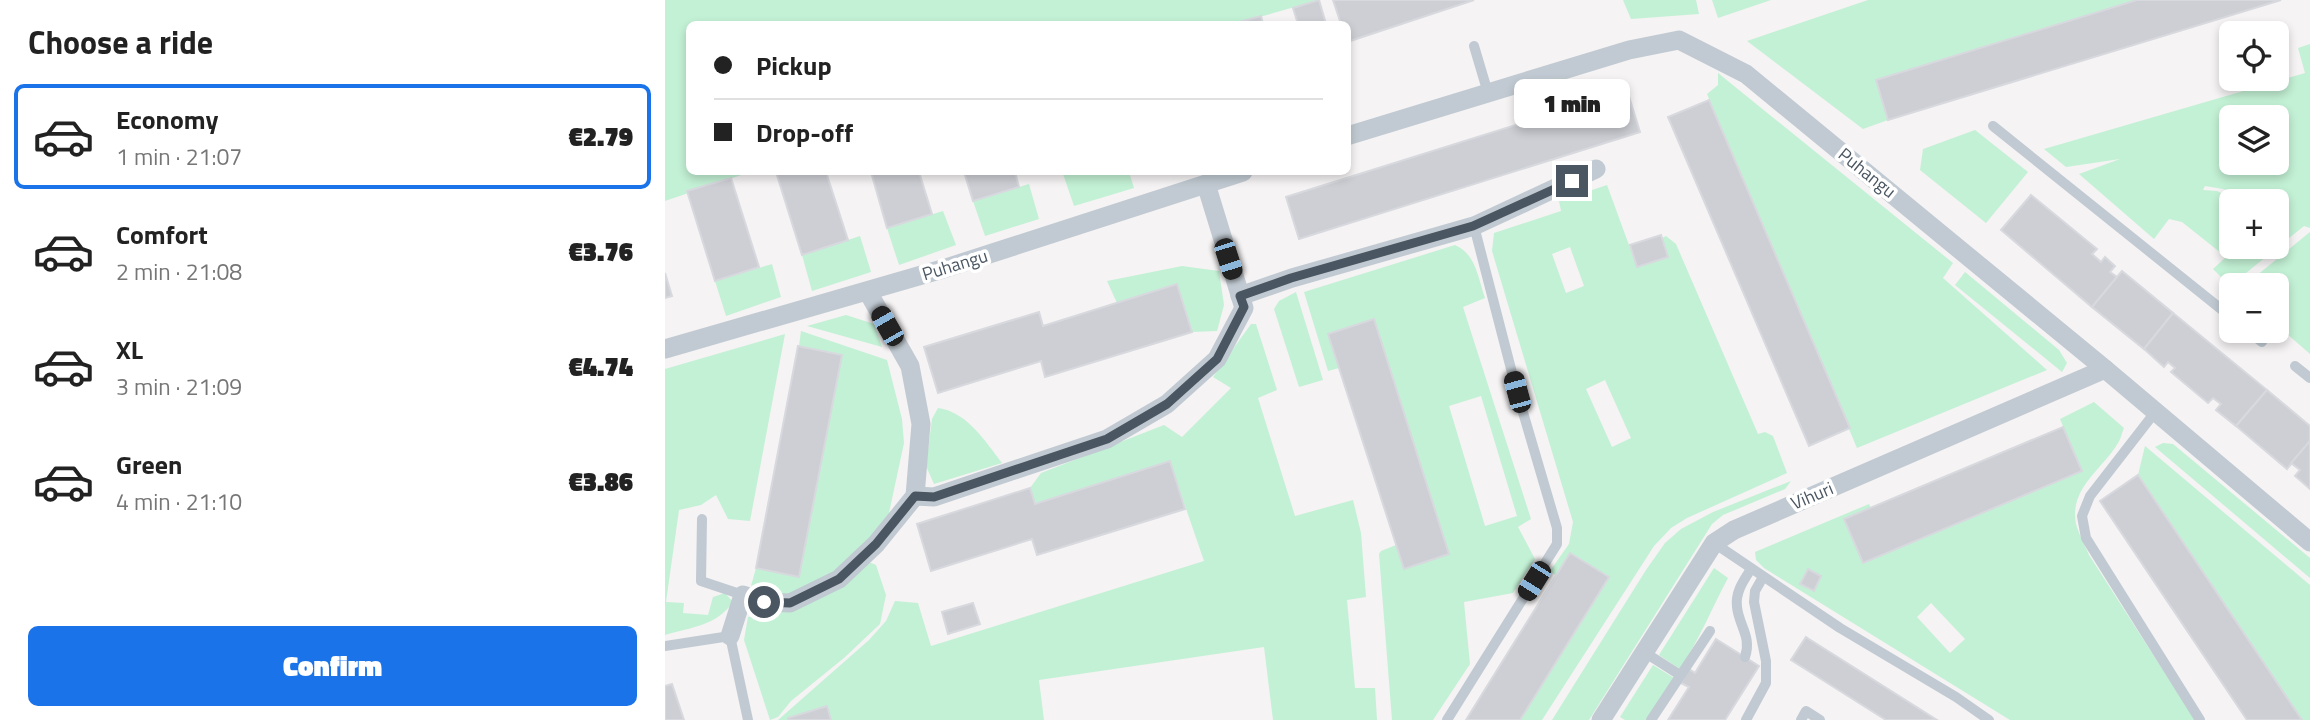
<!DOCTYPE html>
<html lang="en">
<head>
<meta charset="utf-8">
<style>
  :root { --surface:#fff; --page:#f6f6f6; --text:#222; --muted:#767676; --line:#e0e0e0; --accent:#1a73e8 }
  body { margin:0; font-family:"Titillium Web",sans-serif; background:var(--page); color:var(--text); height:100vh; display:flex; flex-direction:column; font-size:26px; white-space:nowrap }
  * { box-sizing:border-box; margin:0 }
  p { font-size:23px; color:var(--muted) }
  .icon { flex:none; width:38px; height:38px; fill:none; stroke:currentColor; stroke-width:2; stroke-linecap:round; stroke-linejoin:round }
  .map { position:relative; flex:1; overflow:hidden }
  .drawer { display:flex; flex-direction:column; background:var(--surface); width:665px }
  .drawer>* { flex:none }
  .hud { position:absolute; left:21px; top:21px; width:665px; height:154px; border-radius:10px; box-shadow:0 4px 10px #0003; display:grid; align-content:center; height:154px; padding:0 28px; background:var(--surface) }
  .fabs { position:absolute; left:1554px; top:21px; display:grid; gap:14px }
  .fabs a { display:grid; place-items:center; width:70px; height:70px; border-radius:10px; background:var(--surface); box-shadow:0 4px 10px #0003; font-size:35px }
  .end { position:absolute; width:32px; height:32px; margin:-16px; border:9px solid #4a5661; background:#fff; box-shadow:0 0 0 4px #fff }
  .from { border-radius:50% }
  .bubble { position:absolute; height:49px; border-radius:10px; background:var(--surface); box-shadow:0 4px 10px #0003; font-size:23px; font-weight:800; line-height:49px; text-align:center }
  .car { position:absolute; width:21px; height:42px; margin:-21px -10px; border-radius:9px; box-shadow:0 0 5px 2px #0007; background:linear-gradient(#222 24%,#8ab4d8 0 40%,#222 0 76%,#8ab4d8 0 86%,#222 0) }
  .hud b { display:flex; align-items:center; gap:24px; height:66px; font-size:26px }
  .hud b+b { border-top:2px solid var(--line) }
  .hud i { width:18px; height:18px; background:var(--text) }
  ul { padding:0; list-style:none }
  li { display:flex; align-items:center; gap:21px; height:105px; margin:0 14px 10px; padding:0 14px; border:4px solid transparent; border-radius:10px }
  li div { flex:1 }
  li b { display:block; font-size:26px }
  li em { font-style:normal; font-weight:800 }
  li.active { border-color:var(--accent) }
  li>.icon { width:63px; height:63px; stroke-width:1.5 }
  h2 { padding:0 28px; font-size:32px; line-height:84px }
  .button { display:flex; gap:14px; margin-top:auto; padding:14px 28px }
  .button a { flex:1; height:80px; border-radius:10px; background:var(--accent); color:#fff; font-size:28px; font-weight:800; line-height:80px; text-align:center }
  main { display:flex; flex:1; min-height:0 }
  .map>svg:first-child { display:block }
  .green { fill:#c3f1d5; fill-rule:evenodd }
  .building { fill:#cdcfd5; stroke:#d7d9de; stroke-width:2 }
  .lines { fill:none; stroke-linecap:round; stroke-linejoin:round }
  .service { stroke:#c1cad2; stroke-width:10 }
  .minor { stroke:#c1cad2; stroke-width:19 }
  .route { stroke:#4a5661; stroke-width:9 }
  .labels { text-anchor:middle; stroke-width:7; stroke-linejoin:round; paint-order:stroke }
  .street-label { font-size:18px; fill:#4a5661; stroke:#fff }
</style>
</head>
<body>
<main>
<section class="drawer">
<h2>Choose a ride</h2>
<ul>
<li class="active"><svg class="icon" aria-label="car" viewBox="0 0 24 24"><path d="M5 17H2v-5l4-1 3-4h7l3 4 3 1v5h-3M9 17h6M6 11h13"/><circle cx="7" cy="17" r="2"/><circle cx="17" cy="17" r="2"/></svg><div><b>Economy</b><p>1 min · 21:07</p></div><em>€2.79</em></li>
<li><svg class="icon" aria-label="car" viewBox="0 0 24 24"><path d="M5 17H2v-5l4-1 3-4h7l3 4 3 1v5h-3M9 17h6M6 11h13"/><circle cx="7" cy="17" r="2"/><circle cx="17" cy="17" r="2"/></svg><div><b>Comfort</b><p>2 min · 21:08</p></div><em>€3.76</em></li>
<li><svg class="icon" aria-label="car" viewBox="0 0 24 24"><path d="M5 17H2v-5l4-1 3-4h7l3 4 3 1v5h-3M9 17h6M6 11h13"/><circle cx="7" cy="17" r="2"/><circle cx="17" cy="17" r="2"/></svg><div><b>XL</b><p>3 min · 21:09</p></div><em>€4.74</em></li>
<li><svg class="icon" aria-label="car" viewBox="0 0 24 24"><path d="M5 17H2v-5l4-1 3-4h7l3 4 3 1v5h-3M9 17h6M6 11h13"/><circle cx="7" cy="17" r="2"/><circle cx="17" cy="17" r="2"/></svg><div><b>Green</b><p>4 min · 21:10</p></div><em>€3.86</em></li>
</ul>
<div class="button"><a>Confirm</a></div>
</section>
<div class="map">
<svg width="1645" height="720" viewBox="0 0 1645 720">
  <rect width="100%" height="100%" fill="#f5f3f3"/>
  <g class="green">
    <path d="M 0,0 L 654,0 L 570,24 L 24,24 L 24,172 L 85,172 L 0,201 Z"/>
    <path d="M 958,0 L 1031,0 L 1034,14 L 966,19 Z"/>
    <path d="M 1047,0 L 1106,0 L 1053,18 Z"/>
    <path d="M 1203,0 L 1472,0 L 1211,80 L 1223,120 L 1198,129 L 1082,41 Z"/>
    <path d="M 1645,44 L 1645,228 L 1639,226 L 1565,286 L 1548,269 L 1561,257 L 1517,222 L 1504,219 L 1489,239 L 1414,174 L 1455,159 L 1401,167 L 1379,149 L 1640,73 L 1633,48 ZM 1566,117 L 1612,117 L 1612,163 L 1566,163 ZM 1540,186 L 1558,189 L 1579,198 L 1579,201 L 1612,201 L 1612,247 L 1566,247 L 1566,201 L 1572,201 L 1552,191 L 1538,190 Z"/>
    <path d="M 1053,73 L 1288,263 L 1278,278 L 1382,370 L 1192,448 L 1042,94 L 1053,85 Z"/>
    <path d="M 1310,130 L 1363,172 L 1321,223 L 1255,170 L 1258,149 Z"/>
    <path d="M 404,172 L 464,172 L 469,188 L 409,206 L 398,174 Z"/>
    <path d="M 364,184 L 374,219 L 320,236 L 308,201 Z"/>
    <path d="M 942,185 L 972,267 L 1003,257 L 997,238 L 1001,236 L 1011,244 L 1093,434 L 1100,432 L 1108,436 L 1122,473 L 1022,518 L 1006,528 L 989,546 L 877,720 L 855,720 L 944,578 L 906,553 L 891,576 L 885,571 L 904,544 L 908,522 L 827,251 L 829,233 L 896,211 L 894,201 ZM 905,247 L 919,286 L 901,293 L 887,254 ZM 940,380 L 966,438 L 947,447 L 921,389 Z"/>
    <path d="M 278,211 L 291,245 L 234,265 L 222,228 Z"/>
    <path d="M 1645,232 L 1645,354 L 1612,325 L 1612,285 L 1580,285 Z"/>
    <path d="M 195,236 L 206,272 L 147,291 L 137,255 Z"/>
    <path d="M 790,245 C 811,254 813,278 820,298 L 798,307 L 866,519 L 853,527 L 870,559 L 848,593 L 799,602 L 805,664 L 768,720 L 727,720 L 714,554 L 716,551 L 731,545 L 739,569 L 784,554 L 709,319 L 674,368 L 663,371 L 639,292 ZM 816,396 L 852,516 L 820,526 L 784,406 Z"/>
    <path d="M 107,264 L 116,297 L 61,316 L 50,281 Z"/>
    <path d="M 517,266 L 554,271 L 559,305 L 552,331 L 527,332 L 512,284 L 452,303 L 442,281 Z"/>
    <path d="M 1300,272 L 1394,350 L 1402,363 L 1397,372 L 1290,285 Z"/>
    <path d="M 631,292 L 658,380 L 634,387 L 609,309 L 614,301 Z"/>
    <path d="M 181,315 L 209,324 L 217,347 L 142,326 Z"/>
    <path d="M 586,324 L 591,324 L 612,390 L 593,398 L 630,516 L 688,500 L 696,533 L 701,597 L 682,600 L 690,688 L 710,688 L 712,720 L 608,720 L 599,647 L 374,680 L 379,720 L 166,720 L 162,706 L 123,718 L 123,720 L 113,720 L 204,640 L 221,621 L 230,601 L 253,603 L 266,646 L 539,561 L 505,462 L 370,504 L 365,488 L 376,473 L 499,425 L 517,437 L 566,388 L 548,377 Z"/>
    <path d="M 136,331 L 222,360 L 237,419 L 239,443 L 224,513 L 208,538 L 171,572 L 125,597 L 105,595 L 86,586 L 91,568 L 134,576 L 177,355 L 134,346 Z"/>
    <path d="M 120,334 L 85,521 L 63,519 L 51,495 L 36,505 L 14,510 L 1,602 L 19,603 L 18,613 L 43,615 L 48,597 L 60,593 L 68,602 C 51,626 27,627 0,635 L 0,369 Z"/>
    <path d="M 1429,402 L 1459,428 C 1457,432 1456,439 1453,443 C 1437,470 1404,488 1411,524 C 1414,535 1420,545 1424,555 L 1530,720 L 1345,720 L 1099,568 L 1091,560 L 1090,552 L 1204,504 L 1206,508 L 1179,519 L 1198,563 L 1417,471 L 1395,419 ZM 1266,603 L 1300,639 L 1285,653 L 1252,617 Z"/>
    <path d="M 273,408 C 302,412 320,441 337,463 L 269,484 L 261,466 L 267,419 Z"/>
    <path d="M 1498,443 L 1508,444 L 1645,558 L 1645,578 L 1490,447 Z"/>
    <path d="M 1480,446 L 1645,585 L 1645,720 L 1637,720 L 1473,475 Z"/>
    <path d="M 1126,481 L 1120,489 L 1058,515 L 1047,524 L 924,720 L 887,720 L 981,570 L 1000,543 L 1016,529 L 1048,512 Z"/>
    <path d="M 204,562 L 211,565 L 221,595 L 215,624 L 179,658 L 126,701 L 113,717 L 105,720 L 79,640 L 83,617 L 150,601 Z"/>
    <path d="M 1049,568 L 1063,578 C 1047,608 1034,640 1015,669 L 994,655 Z"/>
    <path d="M 988,665 L 1009,678 L 982,720 L 960,720 L 955,717 Z"/>
  </g>
  <g class="building">
    <path d="M 654,0 L 661,24 L 633,24 L 628,8 Z"/>
    <path d="M 668,0 L 809,0 L 682,42 L 682,24 L 676,24 Z"/>
    <path d="M 1472,0 L 1616,0 L 1223,120 L 1211,80 Z"/>
    <path d="M 596,16 L 598,24 L 567,24 Z"/>
    <path d="M 962,90 L 975,132 L 634,239 L 621,197 Z"/>
    <path d="M 1044,100 L 1185,428 L 1144,446 L 1003,117 Z"/>
    <path d="M 111,172 L 161,172 L 183,240 L 137,255 Z"/>
    <path d="M 206,172 L 254,172 L 267,214 L 222,228 Z"/>
    <path d="M 299,172 L 350,172 L 354,187 L 308,201 Z"/>
    <path d="M 66,178 L 94,267 L 50,281 L 22,191 Z"/>
    <path d="M 1366,195 L 1432,249 L 1427,254 L 1436,262 L 1440,257 L 1450,266 L 1445,272 L 1452,277 L 1427,307 L 1336,230 Z"/>
    <path d="M 996,235 L 1003,257 L 972,267 L 965,245 Z"/>
    <path d="M 1457,271 L 1508,313 L 1479,349 L 1427,307 Z"/>
    <path d="M 0,273 L 7,296 L 0,298 Z"/>
    <path d="M 512,284 L 527,332 L 380,377 L 376,361 L 273,393 L 259,347 L 374,312 L 378,326 Z"/>
    <path d="M 1508,313 L 1602,390 L 1571,426 L 1551,410 L 1556,404 L 1548,398 L 1543,403 L 1506,372 L 1510,368 L 1503,362 L 1499,367 L 1479,349 Z"/>
    <path d="M 709,319 L 784,554 L 739,569 L 663,334 Z"/>
    <path d="M 133,346 L 177,355 L 134,577 L 91,568 Z"/>
    <path d="M 1602,390 L 1645,426 L 1645,441 L 1622,469 L 1571,426 Z"/>
    <path d="M 1398,427 L 1417,471 L 1198,563 L 1179,519 Z"/>
    <path d="M 1645,441 L 1645,489 L 1630,476 L 1635,470 L 1626,463 Z"/>
    <path d="M 505,461 L 520,509 L 372,555 L 367,539 L 266,571 L 252,524 L 365,488 L 370,504 Z"/>
    <path d="M 1473,475 L 1637,720 L 1582,720 L 1435,501 Z"/>
    <path d="M 905,553 L 944,577 L 855,720 L 801,720 Z"/>
    <path d="M 1143,569 L 1156,576 L 1149,591 L 1135,584 Z"/>
    <path d="M 308,603 L 315,624 L 283,634 L 277,612 Z"/>
    <path d="M 1141,637 L 1144,639 L 1272,720 L 1221,720 L 1126,660 Z"/>
    <path d="M 1051,639 L 1094,666 L 1060,720 L 1003,720 L 1024,687 L 1016,683 L 1024,669 L 1030,673 Z"/>
    <path d="M 7,684 L 19,720 L 0,720 L 0,686 Z"/>
    <path d="M 162,706 L 166,720 L 123,720 L 123,718 Z"/>
  </g>
  <g class="lines">
    <g class="service">
      <path d="M 809,46 L 823,93"/>
      <path d="M 1328,126 L 1566,317"/>
      <path d="M 1583,331 L 1597,342"/>
      <path d="M 1630,366 L 1645,378"/>
      <path d="M 1491,411 L 1425,496 L 1417,516 L 1421,538 L 1535,720"/>
      <path d="M 37,519 L 36,581 L 78,595"/>
      <path d="M 1049,543 L 1175,628 L 1291,697 L 1324,720"/>
      <path d="M 0,646 L 65,636 L 83,720"/>
      <path d="M 979,652 L 1015,675"/>
      <path d="M 1080,657 C 1087,637 1074,626 1072,607 C 1070,592 1079,580 1086,569"/>
      <path d="M 782,720 L 892,544 L 892,528 L 852,392 L 809,226"/>
      <path d="M 986,720 L 1045,631"/>
      <path d="M 1081,720 L 1101,683 L 1101,661 L 1089,602 L 1090,591 L 1098,577"/>
      <path d="M 1136,720 L 1141,711 L 1155,720"/>
    </g>
    <g class="minor">
      <path d="M 682,136 L 964,50 L 1014,40 L 1081,74 L 1440,369 L 1645,542"/>
      <path d="M 575,296 L 627,278 L 809,226 L 931,169"/>
      <path d="M 0,349 L 281,268 L 578,172"/>
      <path d="M 250,496 L 269,497 L 442,439 L 502,404 L 552,359 L 579,308 L 541,184"/>
      <path d="M 65,636 L 78,595 L 99,602 L 125,603 L 174,579 L 211,544 L 250,496 L 256,424 L 245,366 L 203,292"/>
      <path d="M 936,720 L 1049,543 L 1069,530 L 1440,369"/>
    </g>
  </g>
  <g class="lines">
    <path class="route" d="M 99,602 L 125,603 L 174,579 L 211,544 L 250,496 L 269,497 L 442,439 L 502,404 L 552,359 L 579,307 L 575,296 L 626,278 L 808,226 L 907,181"/>
  </g>
  <g class="labels">
    <g class="street-label">
      <text transform="translate(1202 173) rotate(39)" y="6">Puhangu</text>
      <text transform="translate(290 265) rotate(-17)" y="6">Puhangu</text>
      <text transform="translate(1147 496) rotate(-23)" y="6">Vihuri</text>
    </g>
  </g>
</svg>
<div class="fabs">
<a><svg class="icon" aria-label="locate" viewBox="0 0 24 24"><circle cx="12" cy="12" r="6"/><path d="M12 2v4M12 18v4M2 12h4M18 12h4"/></svg></a>
<a><svg class="icon" aria-label="layers" viewBox="0 0 24 24"><path d="M12 4l9 5-9 5-9-5zM3 14l9 5 9-5"/></svg></a>
<a>+</a>
<a>−</a>
</div>
<i class="end from" style="left:99px;top:602px"></i>
<i class="end" style="left:907px;top:181px"></i>
<div class="bubble" style="left:849px;top:79px;width:116px">1 min</div>
<i class="car" style="left:563px;top:259px;rotate:162deg"></i>
<i class="car" style="left:222px;top:326px;rotate:330deg"></i>
<i class="car" style="left:852px;top:392px;rotate:345deg"></i>
<i class="car" style="left:869px;top:581px;rotate:212deg"></i>
<div class="hud">
<b><i class="from"></i>Pickup</b>
<b><i></i>Drop-off</b>
</div>
</div>
</main>
</body>
</html>
